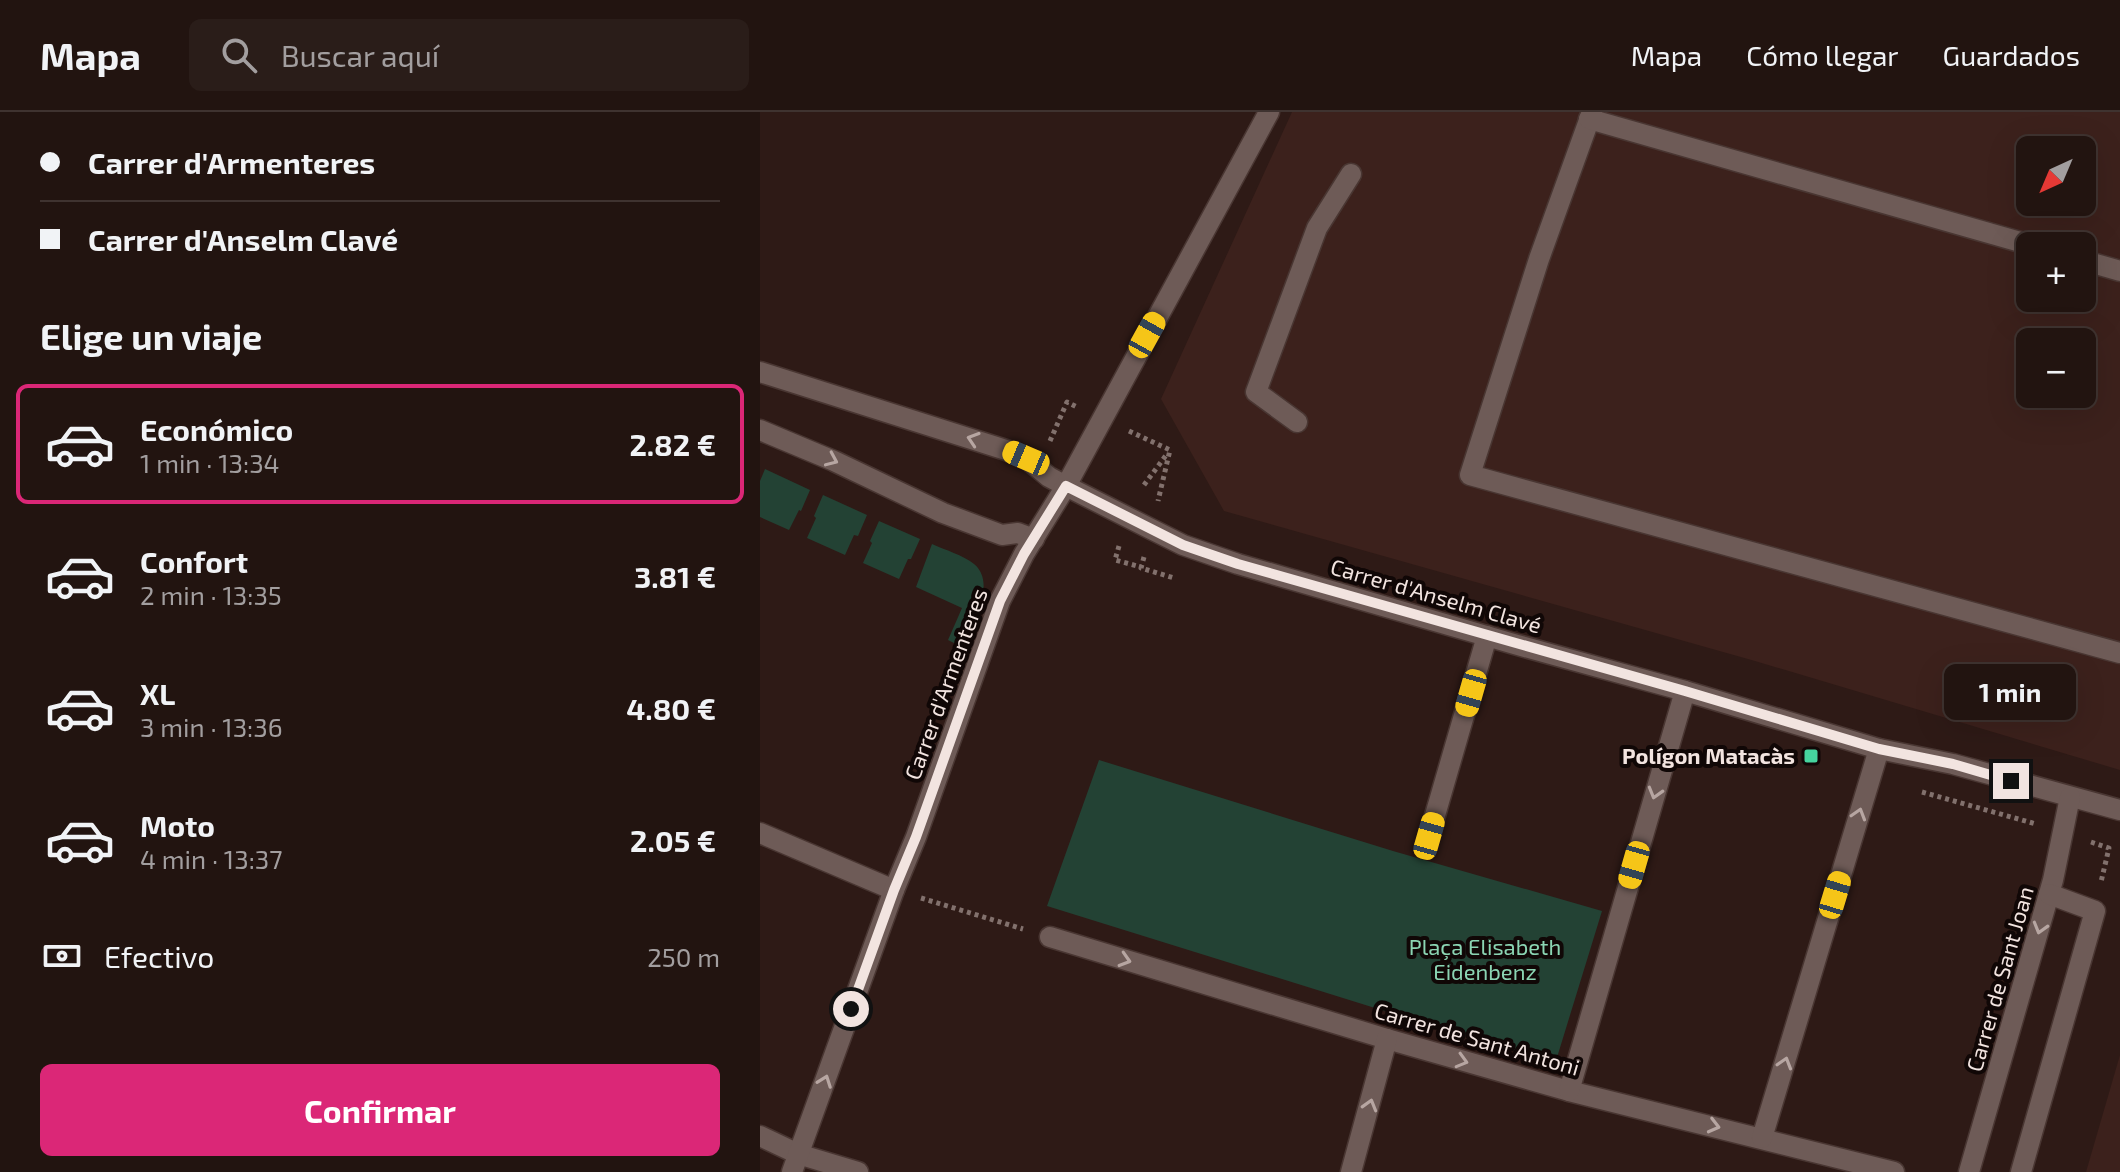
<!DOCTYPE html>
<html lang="es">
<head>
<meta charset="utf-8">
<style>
  :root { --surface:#221410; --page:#2a1d19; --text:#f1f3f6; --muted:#a29e9f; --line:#3f3330; --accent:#db2777 }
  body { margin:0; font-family:"Exo 2",sans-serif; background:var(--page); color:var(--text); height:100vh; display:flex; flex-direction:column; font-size:30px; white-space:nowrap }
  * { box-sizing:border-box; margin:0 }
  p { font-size:26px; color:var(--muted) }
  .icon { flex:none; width:44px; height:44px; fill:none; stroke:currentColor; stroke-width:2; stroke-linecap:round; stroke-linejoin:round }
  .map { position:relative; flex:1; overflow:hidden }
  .panel { display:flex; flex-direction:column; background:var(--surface); width:760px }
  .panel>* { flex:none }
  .top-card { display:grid; align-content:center; height:176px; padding:0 40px; background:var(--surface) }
  .needle { width:52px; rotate:224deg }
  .fabs { position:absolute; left:1256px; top:24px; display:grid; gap:16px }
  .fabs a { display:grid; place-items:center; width:80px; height:80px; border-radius:12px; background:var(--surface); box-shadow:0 8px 32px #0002,0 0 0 2px var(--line); font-size:40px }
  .end { position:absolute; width:36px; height:36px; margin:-18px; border:10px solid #f2e4e0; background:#111; box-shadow:0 0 0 4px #111 }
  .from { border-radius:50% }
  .bubble { position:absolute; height:56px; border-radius:12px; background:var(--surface); box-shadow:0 8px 32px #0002,0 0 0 2px var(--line); font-size:26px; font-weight:700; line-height:56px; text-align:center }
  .car { position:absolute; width:24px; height:48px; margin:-24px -12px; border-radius:10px; box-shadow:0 0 6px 2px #0007; background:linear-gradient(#f5c518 24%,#345 0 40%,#f5c518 0 76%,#345 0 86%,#f5c518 0) }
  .top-card b { display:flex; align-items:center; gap:28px; height:76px; font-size:30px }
  .top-card b+b { border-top:2px solid var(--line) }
  .top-card i { width:20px; height:20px; background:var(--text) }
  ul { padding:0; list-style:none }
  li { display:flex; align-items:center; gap:24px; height:120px; margin:0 16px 12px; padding:0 24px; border:4px solid transparent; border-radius:12px }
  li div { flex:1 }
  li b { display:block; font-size:30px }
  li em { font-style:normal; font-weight:700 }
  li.current { border-color:var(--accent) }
  li>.icon { width:72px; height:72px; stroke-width:1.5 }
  h2 { padding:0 40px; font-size:36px; line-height:96px }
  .pay { display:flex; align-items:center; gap:20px; height:88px; padding:0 40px; font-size:30px }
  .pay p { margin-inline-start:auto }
  .cta { display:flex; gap:16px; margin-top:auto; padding:16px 40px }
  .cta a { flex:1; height:92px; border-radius:12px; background:var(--accent); color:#fff; font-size:32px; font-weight:700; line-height:92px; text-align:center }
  header { display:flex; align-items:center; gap:48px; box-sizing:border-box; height:112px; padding:0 40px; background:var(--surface); border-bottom:2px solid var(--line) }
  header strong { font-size:38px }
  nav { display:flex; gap:44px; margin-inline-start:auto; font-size:28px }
  .search { width:560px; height:72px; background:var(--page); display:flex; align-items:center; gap:20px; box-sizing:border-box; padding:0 28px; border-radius:12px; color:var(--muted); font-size:30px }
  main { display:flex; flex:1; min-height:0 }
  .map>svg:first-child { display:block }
  .built { fill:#3c211c; fill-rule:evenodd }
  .green { fill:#234234 }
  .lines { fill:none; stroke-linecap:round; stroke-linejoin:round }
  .minor-casing { stroke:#493632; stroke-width:23 }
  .path { stroke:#82716d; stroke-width:5; stroke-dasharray:4 4; stroke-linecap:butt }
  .minor { stroke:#6e5b57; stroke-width:20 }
  .oneway { stroke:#b7a6a2 }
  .route { stroke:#f2e4e0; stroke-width:10 }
  .poi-dot { fill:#46d49e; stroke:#100706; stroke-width:3 }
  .labels { text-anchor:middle; stroke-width:8; stroke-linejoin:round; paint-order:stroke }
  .street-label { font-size:22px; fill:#f2e4e0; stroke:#100706 }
  .poi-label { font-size:22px; font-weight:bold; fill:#f2e4e0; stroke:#100706; text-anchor:end }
  .park-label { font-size:22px; fill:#8bd5b3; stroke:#100706 }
</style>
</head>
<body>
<header>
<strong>Mapa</strong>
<div class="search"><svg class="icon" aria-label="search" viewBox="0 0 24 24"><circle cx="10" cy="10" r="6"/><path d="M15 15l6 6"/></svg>Buscar aquí</div>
<nav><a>Mapa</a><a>Cómo llegar</a><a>Guardados</a></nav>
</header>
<main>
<section class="panel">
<div class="top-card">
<b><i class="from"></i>Carrer d'Armenteres</b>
<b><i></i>Carrer d'Anselm Clavé</b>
</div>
<h2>Elige un viaje</h2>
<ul>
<li class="current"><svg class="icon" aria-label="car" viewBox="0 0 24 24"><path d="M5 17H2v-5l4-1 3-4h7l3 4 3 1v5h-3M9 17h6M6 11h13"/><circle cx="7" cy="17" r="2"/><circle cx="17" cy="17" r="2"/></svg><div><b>Económico</b><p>1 min · 13:34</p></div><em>2.82 €</em></li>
<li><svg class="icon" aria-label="car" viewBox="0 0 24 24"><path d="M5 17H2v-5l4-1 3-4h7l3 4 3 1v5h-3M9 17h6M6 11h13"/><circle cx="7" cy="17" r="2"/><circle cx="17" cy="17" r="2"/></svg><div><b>Confort</b><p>2 min · 13:35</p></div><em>3.81 €</em></li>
<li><svg class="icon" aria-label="car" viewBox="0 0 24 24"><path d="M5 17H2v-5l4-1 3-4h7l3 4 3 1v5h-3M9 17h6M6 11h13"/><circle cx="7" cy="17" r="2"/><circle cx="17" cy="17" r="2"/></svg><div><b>XL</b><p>3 min · 13:36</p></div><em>4.80 €</em></li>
<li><svg class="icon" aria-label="car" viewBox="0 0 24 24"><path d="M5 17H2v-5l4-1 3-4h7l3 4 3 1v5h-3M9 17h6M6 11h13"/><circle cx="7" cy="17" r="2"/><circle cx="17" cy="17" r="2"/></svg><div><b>Moto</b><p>4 min · 13:37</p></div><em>2.05 €</em></li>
</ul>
<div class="pay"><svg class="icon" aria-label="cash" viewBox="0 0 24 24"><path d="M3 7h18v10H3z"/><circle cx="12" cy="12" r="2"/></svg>Efectivo<p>250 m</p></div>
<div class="cta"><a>Confirmar</a></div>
</section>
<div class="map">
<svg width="1360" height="1060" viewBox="0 0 1360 1060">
  <rect width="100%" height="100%" fill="#2e1a16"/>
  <g class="built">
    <path d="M 532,0 L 1360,0 L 1360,658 L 995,549 L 464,399 L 401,287 ZM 1270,38 L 1322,38 L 1322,90 L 1270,90 ZM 1270,134 L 1322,134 L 1322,186 L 1270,186 ZM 1270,230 L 1322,230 L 1322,282 L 1270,282 Z"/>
    <path d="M 1360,943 L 1360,1060 L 1326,1060 Z"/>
  </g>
  <g class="green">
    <path d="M 5,357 L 50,378 L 41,399 L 39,398 L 29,418 L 0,405 L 0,369 Z"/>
    <path d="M 63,383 L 107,403 L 98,424 L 94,423 L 85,443 L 47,426 L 56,406 L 54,404 Z"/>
    <path d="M 119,409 L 160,427 L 151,447 L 148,447 L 139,467 L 103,451 L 112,431 L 110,429 Z"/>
    <path d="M 172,432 C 185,438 203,443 214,452 C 237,471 213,513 204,536 L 188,528 L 202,496 L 156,475 Z"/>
    <path d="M 339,648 L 633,739 L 842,799 L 795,952 L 287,794 Z"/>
  </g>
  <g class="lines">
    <defs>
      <g id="minor">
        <path d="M 832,0 L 779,147 L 710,363 L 1360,541"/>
        <path d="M 829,7 L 1274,134"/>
        <path d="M 1322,148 L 1360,159"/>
        <path d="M 0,260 L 246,338 L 266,346 L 289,365 L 306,374 L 391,417 L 423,433 L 478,452 L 754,532 L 925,579 L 1119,637 L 1193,652 L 1360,698"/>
        <path d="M 537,310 L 496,280 L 557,116 L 591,62"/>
        <path d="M 0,318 L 74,349 L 183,401 L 242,423 L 258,421 L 274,427"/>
        <path d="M 0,721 L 134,778"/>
        <path d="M 669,724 L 727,524"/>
        <path d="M 290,825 L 627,927 L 809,979 L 1134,1060"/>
        <path d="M 809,979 L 925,579"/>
        <path d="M 0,1024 L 38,1042 L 98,1060"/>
        <path d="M 1002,1026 L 1119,637"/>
        <path d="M 32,1060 L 134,778 L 156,725 L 240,489 L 264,442 L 306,374 L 509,0"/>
        <path d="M 591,1060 L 627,927"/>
        <path d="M 1209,1060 L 1293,768 L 1310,685"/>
        <path d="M 1261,1060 L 1335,799 L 1289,782"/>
      </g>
    </defs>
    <use href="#minor" class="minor-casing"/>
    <g class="path">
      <path d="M 369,319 L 410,338 L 398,389"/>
      <path d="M 290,329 L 307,290 L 317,295"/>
      <path d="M 384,373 L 407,342"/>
      <path d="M 359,434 L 355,448 L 381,455"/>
      <path d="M 384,445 L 381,456 L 414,466"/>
      <path d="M 1162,680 L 1276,712"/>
      <path d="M 1331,730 L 1349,736 L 1341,770"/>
      <path d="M 161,786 L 263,817"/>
    </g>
    <use href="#minor" class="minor"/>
  </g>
  <defs><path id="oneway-chevron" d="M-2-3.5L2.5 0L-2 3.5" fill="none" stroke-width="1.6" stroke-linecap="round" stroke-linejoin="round" transform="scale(2)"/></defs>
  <g class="oneway">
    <use href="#oneway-chevron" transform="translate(213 327) rotate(-162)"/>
    <use href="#oneway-chevron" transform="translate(72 348) rotate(24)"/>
    <use href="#oneway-chevron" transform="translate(895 681) rotate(106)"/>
    <use href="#oneway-chevron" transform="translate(1099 702) rotate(-73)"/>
    <use href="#oneway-chevron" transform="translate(1280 816) rotate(106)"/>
    <use href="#oneway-chevron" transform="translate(365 848) rotate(17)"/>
    <use href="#oneway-chevron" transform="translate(702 949) rotate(16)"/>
    <use href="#oneway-chevron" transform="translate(1025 951) rotate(-73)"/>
    <use href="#oneway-chevron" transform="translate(65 969) rotate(-70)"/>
    <use href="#oneway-chevron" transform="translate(610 993) rotate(-74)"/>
    <use href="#oneway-chevron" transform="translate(954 1014) rotate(14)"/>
  </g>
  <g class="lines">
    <path class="route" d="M 91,897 L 134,778 L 156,725 L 240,489 L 264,442 L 306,374 L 423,433 L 478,452 L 925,579 L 1119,637 L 1193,652 L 1251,669"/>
  </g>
  <rect class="poi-dot" x="1043" y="636" width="16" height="16" rx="4"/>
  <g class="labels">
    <g class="street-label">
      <text transform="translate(676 484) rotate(16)" y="8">Carrer d'Anselm Clavé</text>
      <text transform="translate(186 572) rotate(-70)" y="8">Carrer d'Armenteres</text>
      <text transform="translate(1240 867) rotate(-74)" y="8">Carrer de Sant Joan</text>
      <text transform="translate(717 927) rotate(16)" y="8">Carrer de Sant Antoni</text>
    </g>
    <g class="poi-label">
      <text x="1035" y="652">Polígon Matacàs</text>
    </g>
    <g class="park-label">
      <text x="725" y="843">Plaça Elisabeth<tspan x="725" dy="25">Eidenbenz</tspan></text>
    </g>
  </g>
</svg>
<div class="fabs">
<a><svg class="needle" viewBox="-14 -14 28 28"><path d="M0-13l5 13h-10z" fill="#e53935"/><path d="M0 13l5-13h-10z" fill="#a29e9f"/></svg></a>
<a>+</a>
<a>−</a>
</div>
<i class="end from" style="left:91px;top:897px"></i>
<i class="end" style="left:1251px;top:669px"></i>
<div class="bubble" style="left:1184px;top:552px;width:132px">1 min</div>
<i class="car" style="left:387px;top:223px;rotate:29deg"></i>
<i class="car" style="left:266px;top:346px;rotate:293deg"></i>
<i class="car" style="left:711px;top:581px;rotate:196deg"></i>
<i class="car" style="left:669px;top:724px;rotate:16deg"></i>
<i class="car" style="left:874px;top:753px;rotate:196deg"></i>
<i class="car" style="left:1075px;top:783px;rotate:17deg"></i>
</div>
</main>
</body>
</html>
